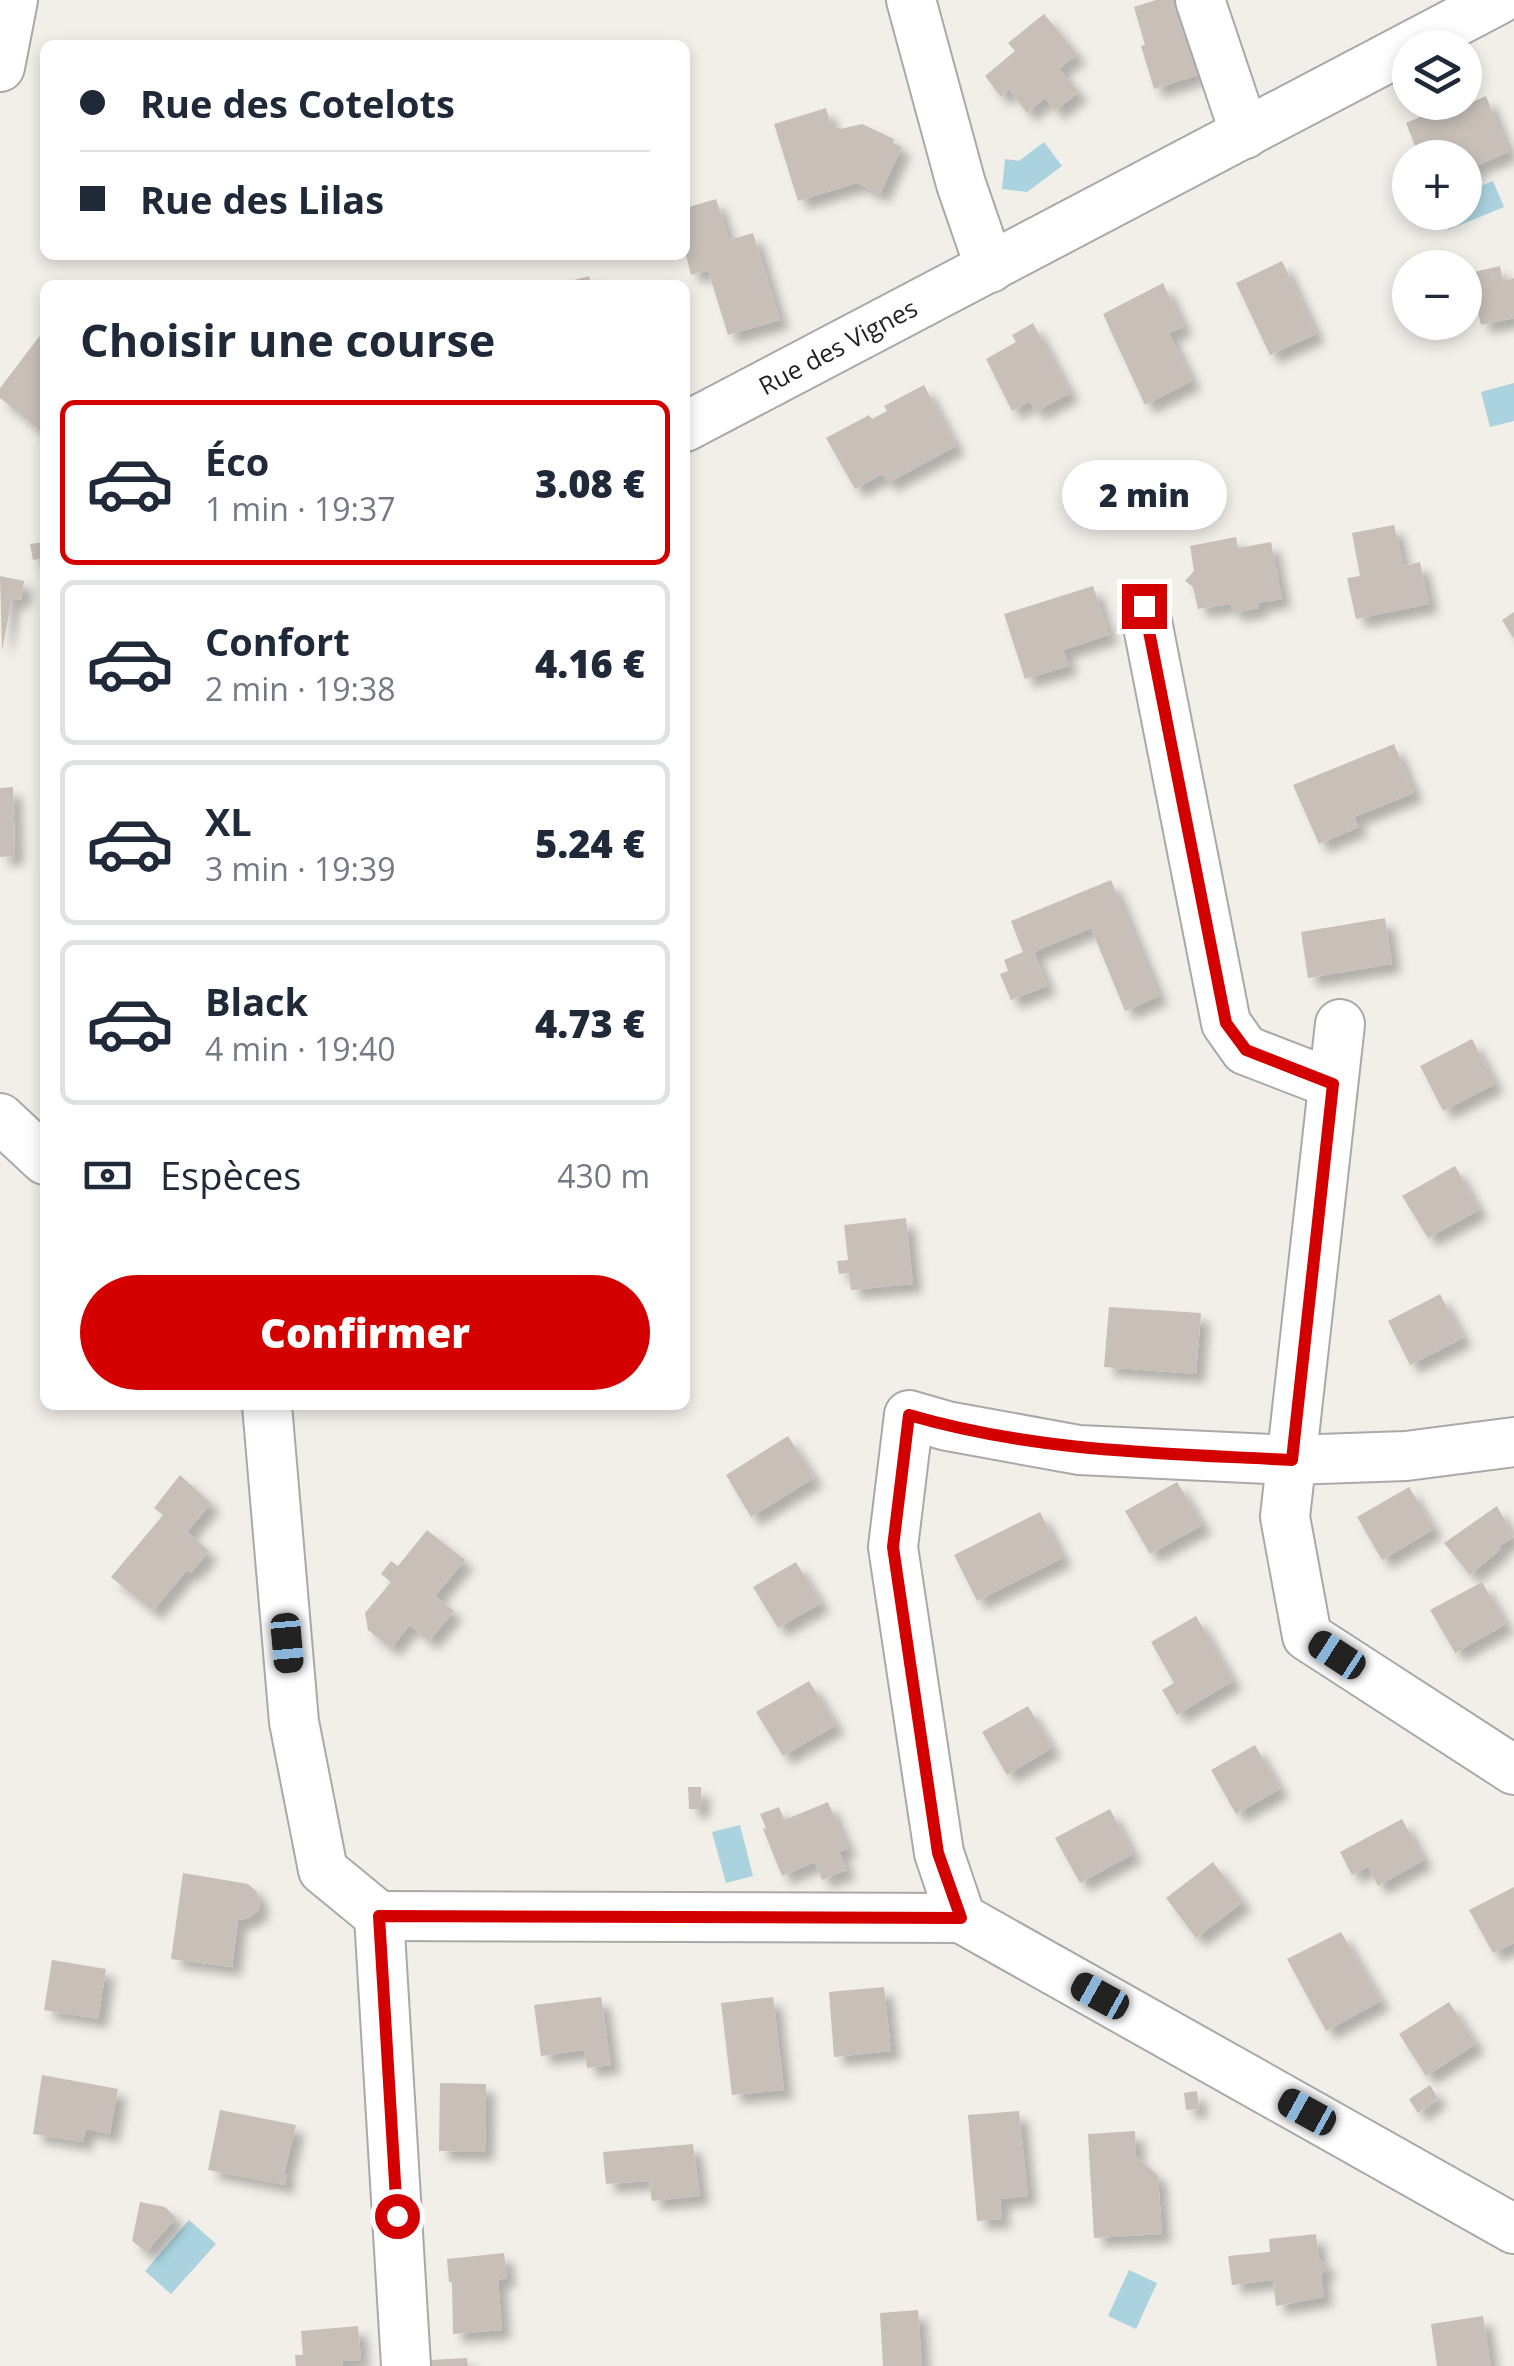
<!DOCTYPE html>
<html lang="fr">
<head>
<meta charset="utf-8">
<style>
  :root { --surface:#fff; --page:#f6f6f7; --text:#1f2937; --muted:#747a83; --line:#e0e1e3; --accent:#d40000 }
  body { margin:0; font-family:"Open Sans",sans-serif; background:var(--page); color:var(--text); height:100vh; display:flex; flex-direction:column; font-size:38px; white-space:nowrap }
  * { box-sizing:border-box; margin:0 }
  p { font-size:32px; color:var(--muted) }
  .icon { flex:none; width:55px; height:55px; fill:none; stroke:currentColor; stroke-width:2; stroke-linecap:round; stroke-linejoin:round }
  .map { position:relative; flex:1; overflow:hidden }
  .sheet { position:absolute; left:40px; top:280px; width:650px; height:1130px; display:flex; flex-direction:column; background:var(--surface); border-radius:15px; box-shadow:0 5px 15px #0003 }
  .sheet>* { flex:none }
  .hud { position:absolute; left:40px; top:40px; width:650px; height:220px; border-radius:15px; box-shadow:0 5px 15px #0003; display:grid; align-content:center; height:220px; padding:0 40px; background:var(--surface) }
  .fabs { position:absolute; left:1392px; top:30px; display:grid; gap:20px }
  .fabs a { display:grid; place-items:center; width:90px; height:90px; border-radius:50%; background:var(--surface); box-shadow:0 5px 15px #0003; font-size:50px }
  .end { position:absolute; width:45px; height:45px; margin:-22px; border:12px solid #d40000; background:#fff; box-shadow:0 0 0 5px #fff }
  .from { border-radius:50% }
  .bubble { position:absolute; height:70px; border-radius:35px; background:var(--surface); box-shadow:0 5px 15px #0003; font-size:32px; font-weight:800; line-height:70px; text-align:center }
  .car { position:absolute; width:30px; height:60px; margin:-30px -15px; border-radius:12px; box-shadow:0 0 8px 2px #0007; background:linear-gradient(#222 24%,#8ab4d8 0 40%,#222 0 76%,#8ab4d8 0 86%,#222 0) }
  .hud b { display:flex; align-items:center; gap:35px; height:95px; font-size:38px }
  .hud b+b { border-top:2px solid var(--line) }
  .hud i { width:25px; height:25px; background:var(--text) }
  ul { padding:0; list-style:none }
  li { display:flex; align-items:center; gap:30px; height:165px; margin:0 20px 15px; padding:0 20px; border:5px solid var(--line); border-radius:15px }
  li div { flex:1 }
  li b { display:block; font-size:38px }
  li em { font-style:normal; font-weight:800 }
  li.active { border-color:var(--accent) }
  li>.icon { width:90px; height:90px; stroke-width:1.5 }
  h2 { padding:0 40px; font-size:45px; line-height:120px }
  .pay { display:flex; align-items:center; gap:25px; height:110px; padding:0 40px; font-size:38px }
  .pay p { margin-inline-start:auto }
  .button { display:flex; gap:20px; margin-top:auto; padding:20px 40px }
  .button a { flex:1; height:115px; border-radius:60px; background:var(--accent); color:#fff; font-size:40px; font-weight:800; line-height:115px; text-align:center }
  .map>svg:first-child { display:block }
  .water { fill:#aad3df }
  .building { fill:#c7bfb8; filter:url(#shadow) }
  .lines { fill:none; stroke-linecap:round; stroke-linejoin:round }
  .minor-casing { stroke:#a9a9a9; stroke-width:52 }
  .minor { stroke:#fff; stroke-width:48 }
  .route { stroke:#d40000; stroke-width:12 }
  .labels { text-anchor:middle; stroke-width:8; stroke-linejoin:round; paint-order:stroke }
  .street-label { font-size:25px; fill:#222; stroke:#fff }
</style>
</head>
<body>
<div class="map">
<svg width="1514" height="2366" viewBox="0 0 1514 2366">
  <defs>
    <filter id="shadow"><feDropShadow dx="9" dy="9" stdDeviation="5" flood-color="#0004"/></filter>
  </defs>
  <rect width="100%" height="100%" fill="#f2efe9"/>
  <g class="water">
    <path d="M 1044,142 L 1062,166 L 1027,192 L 1002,189 L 1005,159 L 1019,161 Z"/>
    <path d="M 1493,181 L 1504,207 L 1448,230 L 1440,213 L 1465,212 L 1465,192 Z"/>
    <path d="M 1514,383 L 1514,421 L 1490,427 L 1481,392 Z"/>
    <path d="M 740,1825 L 753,1876 L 726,1883 L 712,1832 Z"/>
    <path d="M 189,2220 L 216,2244 L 171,2294 L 145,2271 Z"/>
    <path d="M 1129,2270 L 1157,2283 L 1136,2329 L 1108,2316 Z"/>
  </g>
  <g class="building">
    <path d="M 1156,0 L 1180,0 L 1190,31 L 1185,33 L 1198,75 L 1154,89 L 1141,46 L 1145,45 L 1134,7 Z"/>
    <path d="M 1044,14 L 1077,54 L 1059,69 L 1079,92 L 1055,111 L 1045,98 L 1027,113 L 1009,89 L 1001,97 L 985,76 L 1015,51 L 1008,43 Z"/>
    <path d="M 1486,96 L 1509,152 L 1471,168 L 1474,174 L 1465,177 L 1465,158 L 1420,158 L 1406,123 L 1455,102 L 1463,102 L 1464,106 Z"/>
    <path d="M 826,108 L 831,125 L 840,129 L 862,124 L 894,139 L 893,143 L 902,147 L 880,194 L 857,183 L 798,201 L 774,124 Z"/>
    <path d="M 716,199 L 729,240 L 753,233 L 780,320 L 728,335 L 708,270 L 691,275 L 685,251 L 685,208 Z"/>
    <path d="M 1282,261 L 1316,334 L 1270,355 L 1236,283 Z"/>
    <path d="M 1500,266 L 1503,281 L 1514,278 L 1514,318 L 1481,325 L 1469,273 Z"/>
    <path d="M 589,276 L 591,285 L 559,285 L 559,284 Z"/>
    <path d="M 1163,283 L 1184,327 L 1169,333 L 1192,381 L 1145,405 L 1103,314 Z"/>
    <path d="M 1033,323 L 1070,393 L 1035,412 L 1030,401 L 1012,411 L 986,359 L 1016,342 L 1012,335 Z"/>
    <path d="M 45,329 L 45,435 L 0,398 L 0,388 Z"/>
    <path d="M 924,385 L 956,446 L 888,483 L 882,474 L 855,489 L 826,438 L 869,415 L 872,419 L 887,411 L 884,406 Z"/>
    <path d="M 1394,525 L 1404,566 L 1420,562 L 1429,604 L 1356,619 L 1347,578 L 1360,576 L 1352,533 Z"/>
    <path d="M 1236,537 L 1238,548 L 1271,542 L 1282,599 L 1258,603 L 1259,608 L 1233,613 L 1231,604 L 1198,609 L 1193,587 L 1185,581 L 1194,571 L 1190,546 Z"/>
    <path d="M 45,542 L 45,558 L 33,560 L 30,544 Z"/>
    <path d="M 0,576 L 24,581 L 21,600 L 12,598 L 2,651 Z"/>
    <path d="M 1093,586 L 1109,635 L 1063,650 L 1069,666 L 1025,679 L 1004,614 Z"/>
    <path d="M 1514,612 L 1514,639 L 1502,620 Z"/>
    <path d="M 1394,744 L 1414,793 L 1354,817 L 1359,827 L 1319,844 L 1293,785 Z"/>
    <path d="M 13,787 L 15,856 L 0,857 L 0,788 Z"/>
    <path d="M 1111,880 L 1159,996 L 1125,1011 L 1091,928 L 1034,952 L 1047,986 L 1011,1000 L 1000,974 L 1008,971 L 1004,960 L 1023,952 L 1011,921 Z"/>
    <path d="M 1385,918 L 1392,964 L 1308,978 L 1301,932 Z"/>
    <path d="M 1472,1039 L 1495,1084 L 1443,1111 L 1420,1066 Z"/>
    <path d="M 1455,1166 L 1479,1210 L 1428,1238 L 1402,1196 Z"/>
    <path d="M 906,1218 L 913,1284 L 851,1290 L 849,1273 L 839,1274 L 837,1261 L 848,1260 L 844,1225 Z"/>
    <path d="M 1440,1294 L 1463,1338 L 1410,1365 L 1388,1321 Z"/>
    <path d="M 1109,1307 L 1201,1313 L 1196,1374 L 1104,1367 Z"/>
    <path d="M 788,1436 L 814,1478 L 751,1517 L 726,1475 Z"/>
    <path d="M 180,1475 L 211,1503 L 187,1532 L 209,1551 L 191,1573 L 187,1570 L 153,1611 L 111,1577 L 163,1515 L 154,1508 Z"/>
    <path d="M 1177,1482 L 1203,1525 L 1150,1554 L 1125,1511 Z"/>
    <path d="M 1409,1487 L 1434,1529 L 1382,1560 L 1357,1517 Z"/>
    <path d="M 1497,1506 L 1514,1537 L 1498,1547 L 1501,1549 L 1470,1575 L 1444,1543 Z"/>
    <path d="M 1040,1512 L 1063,1558 L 977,1601 L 954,1555 Z"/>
    <path d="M 427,1530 L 465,1560 L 435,1596 L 454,1611 L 429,1641 L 410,1625 L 391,1648 L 368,1630 L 365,1613 L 391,1582 L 381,1574 L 391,1561 L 398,1566 Z"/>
    <path d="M 796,1562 L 821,1603 L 778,1628 L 753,1587 Z"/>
    <path d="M 1482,1582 L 1506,1624 L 1455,1653 L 1430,1610 Z"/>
    <path d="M 1196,1616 L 1233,1681 L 1177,1715 L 1162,1690 L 1174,1683 L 1151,1642 Z"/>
    <path d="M 809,1681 L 836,1725 L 783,1756 L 756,1712 Z"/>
    <path d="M 1028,1706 L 1052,1748 L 1007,1775 L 982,1732 Z"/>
    <path d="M 1255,1745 L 1280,1789 L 1236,1814 L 1211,1770 Z"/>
    <path d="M 688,1787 L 701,1787 L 701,1809 L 689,1809 Z"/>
    <path d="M 828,1802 L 848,1849 L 839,1852 L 847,1870 L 822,1880 L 815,1862 L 782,1876 L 763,1829 L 766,1828 L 760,1814 L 779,1807 L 784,1820 Z"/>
    <path d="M 1110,1809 L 1133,1854 L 1080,1883 L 1055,1838 Z"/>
    <path d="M 1402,1819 L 1424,1860 L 1378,1886 L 1368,1867 L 1352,1875 L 1340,1852 Z"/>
    <path d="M 1213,1862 L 1243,1902 L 1196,1938 L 1166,1898 Z"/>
    <path d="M 183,1873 L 248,1884 L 257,1892 L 260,1908 L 257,1912 L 249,1918 L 238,1920 L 232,1967 L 171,1959 Z"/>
    <path d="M 1514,1887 L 1514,1943 L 1493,1953 L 1469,1910 Z"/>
    <path d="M 1341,1932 L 1381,2001 L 1326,2031 L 1287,1959 Z"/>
    <path d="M 52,1960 L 106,1969 L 98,2019 L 44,2010 Z"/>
    <path d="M 884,1987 L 891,2051 L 834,2057 L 829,1992 Z"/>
    <path d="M 601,1997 L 611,2065 L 587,2068 L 584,2050 L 541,2056 L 534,2005 Z"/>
    <path d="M 773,1997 L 784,2090 L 732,2095 L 721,2003 Z"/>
    <path d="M 1449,2002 L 1476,2044 L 1426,2076 L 1399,2034 Z"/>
    <path d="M 42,2075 L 118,2089 L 110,2134 L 86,2129 L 83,2142 L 33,2134 Z"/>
    <path d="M 440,2083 L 486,2084 L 485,2152 L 439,2151 Z"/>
    <path d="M 1430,2085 L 1438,2098 L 1418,2113 L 1409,2099 Z"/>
    <path d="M 1197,2091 L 1199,2109 L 1186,2110 L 1184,2093 Z"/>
    <path d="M 220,2110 L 296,2125 L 284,2174 L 287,2175 L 285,2185 L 208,2170 Z"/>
    <path d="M 1019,2111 L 1028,2196 L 1000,2199 L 1002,2219 L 977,2221 L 968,2115 Z"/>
    <path d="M 1135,2131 L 1136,2156 L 1158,2176 L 1162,2234 L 1094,2238 L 1088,2134 Z"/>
    <path d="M 693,2144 L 700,2196 L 652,2201 L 649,2181 L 606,2184 L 603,2152 Z"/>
    <path d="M 140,2202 L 165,2207 L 176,2218 L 146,2252 L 132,2241 Z"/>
    <path d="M 1316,2234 L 1319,2259 L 1328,2266 L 1321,2275 L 1324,2297 L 1276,2306 L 1273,2280 L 1232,2285 L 1228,2256 L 1270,2252 L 1269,2239 Z"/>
    <path d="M 504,2253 L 507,2278 L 498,2280 L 502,2330 L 453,2334 L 452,2282 L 449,2282 L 447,2259 Z"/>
    <path d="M 918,2310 L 922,2366 L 883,2366 L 880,2313 Z"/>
    <path d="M 1483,2316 L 1491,2366 L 1437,2366 L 1431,2324 Z"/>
    <path d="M 358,2326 L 361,2360 L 342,2361 L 343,2366 L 296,2366 L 295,2355 L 303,2355 L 301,2331 Z"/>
    <path d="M 467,2358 L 468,2366 L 430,2366 L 430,2360 Z"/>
  </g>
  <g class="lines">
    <defs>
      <g id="minor">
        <path d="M 911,0 L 961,184 L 990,268"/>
        <path d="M 1200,0 L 1245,134"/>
        <path d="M 0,67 L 13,0"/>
        <path d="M 685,427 L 1498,0"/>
        <path d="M 1144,606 L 1226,1023 L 1245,1050 L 1333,1084"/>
        <path d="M 1340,1024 L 1285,1517 L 1307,1636 L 1514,1770"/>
        <path d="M 0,1118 L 45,1160"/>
        <path d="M 267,1405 L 294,1722 L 323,1870 L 379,1916"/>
        <path d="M 1514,1442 L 1406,1456 L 1291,1460 L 1079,1450 L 947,1426 L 909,1415 L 893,1547 L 939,1853 L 961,1918 L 1514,2229"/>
        <path d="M 379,1916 L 961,1918"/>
        <path d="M 379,1916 L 406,2366"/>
      </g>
    </defs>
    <use href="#minor" class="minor-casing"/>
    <use href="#minor" class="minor"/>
  </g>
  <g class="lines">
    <path class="route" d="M 397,2216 L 379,1916 L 961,1918 L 938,1853 L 893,1547 L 909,1415 C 1036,1452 1160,1453 1292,1460 L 1333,1084 L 1246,1050 L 1226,1023 L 1144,606"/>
  </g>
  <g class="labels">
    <g class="street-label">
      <text transform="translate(838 347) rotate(-28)" y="9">Rue des Vignes</text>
    </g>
  </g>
</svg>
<div class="fabs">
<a><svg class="icon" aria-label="layers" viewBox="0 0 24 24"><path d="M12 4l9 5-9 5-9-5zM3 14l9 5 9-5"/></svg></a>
<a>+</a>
<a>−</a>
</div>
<i class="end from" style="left:397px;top:2216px"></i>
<i class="end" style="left:1144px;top:606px"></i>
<div class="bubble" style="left:1062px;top:460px;width:165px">2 min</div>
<i class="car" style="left:287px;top:1643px;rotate:175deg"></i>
<i class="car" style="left:1337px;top:1655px;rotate:303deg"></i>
<i class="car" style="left:1100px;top:1996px;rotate:299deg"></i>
<i class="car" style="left:1307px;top:2112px;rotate:299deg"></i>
<div class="hud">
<b><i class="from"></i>Rue des Cotelots</b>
<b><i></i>Rue des Lilas</b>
</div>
<section class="sheet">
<h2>Choisir une course</h2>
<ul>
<li class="active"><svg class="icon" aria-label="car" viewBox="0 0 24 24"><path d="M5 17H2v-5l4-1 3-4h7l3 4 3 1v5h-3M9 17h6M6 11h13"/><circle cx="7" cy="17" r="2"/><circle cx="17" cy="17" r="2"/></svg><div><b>Éco</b><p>1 min · 19:37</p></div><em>3.08 €</em></li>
<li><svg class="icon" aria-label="car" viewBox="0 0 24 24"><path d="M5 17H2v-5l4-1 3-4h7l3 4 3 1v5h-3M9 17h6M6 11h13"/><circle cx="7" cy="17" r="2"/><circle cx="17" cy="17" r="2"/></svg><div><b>Confort</b><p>2 min · 19:38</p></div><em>4.16 €</em></li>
<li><svg class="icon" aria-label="car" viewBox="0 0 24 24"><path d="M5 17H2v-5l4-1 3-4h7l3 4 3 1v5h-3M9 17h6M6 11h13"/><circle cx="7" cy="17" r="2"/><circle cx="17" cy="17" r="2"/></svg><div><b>XL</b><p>3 min · 19:39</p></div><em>5.24 €</em></li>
<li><svg class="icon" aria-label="car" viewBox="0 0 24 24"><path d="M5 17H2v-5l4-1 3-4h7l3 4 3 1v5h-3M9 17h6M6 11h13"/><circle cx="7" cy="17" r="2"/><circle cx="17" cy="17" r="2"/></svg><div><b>Black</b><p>4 min · 19:40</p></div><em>4.73 €</em></li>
</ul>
<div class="pay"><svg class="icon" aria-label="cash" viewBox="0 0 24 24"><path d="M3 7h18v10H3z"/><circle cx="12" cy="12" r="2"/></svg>Espèces<p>430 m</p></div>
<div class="button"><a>Confirmer</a></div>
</section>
</div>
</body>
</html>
